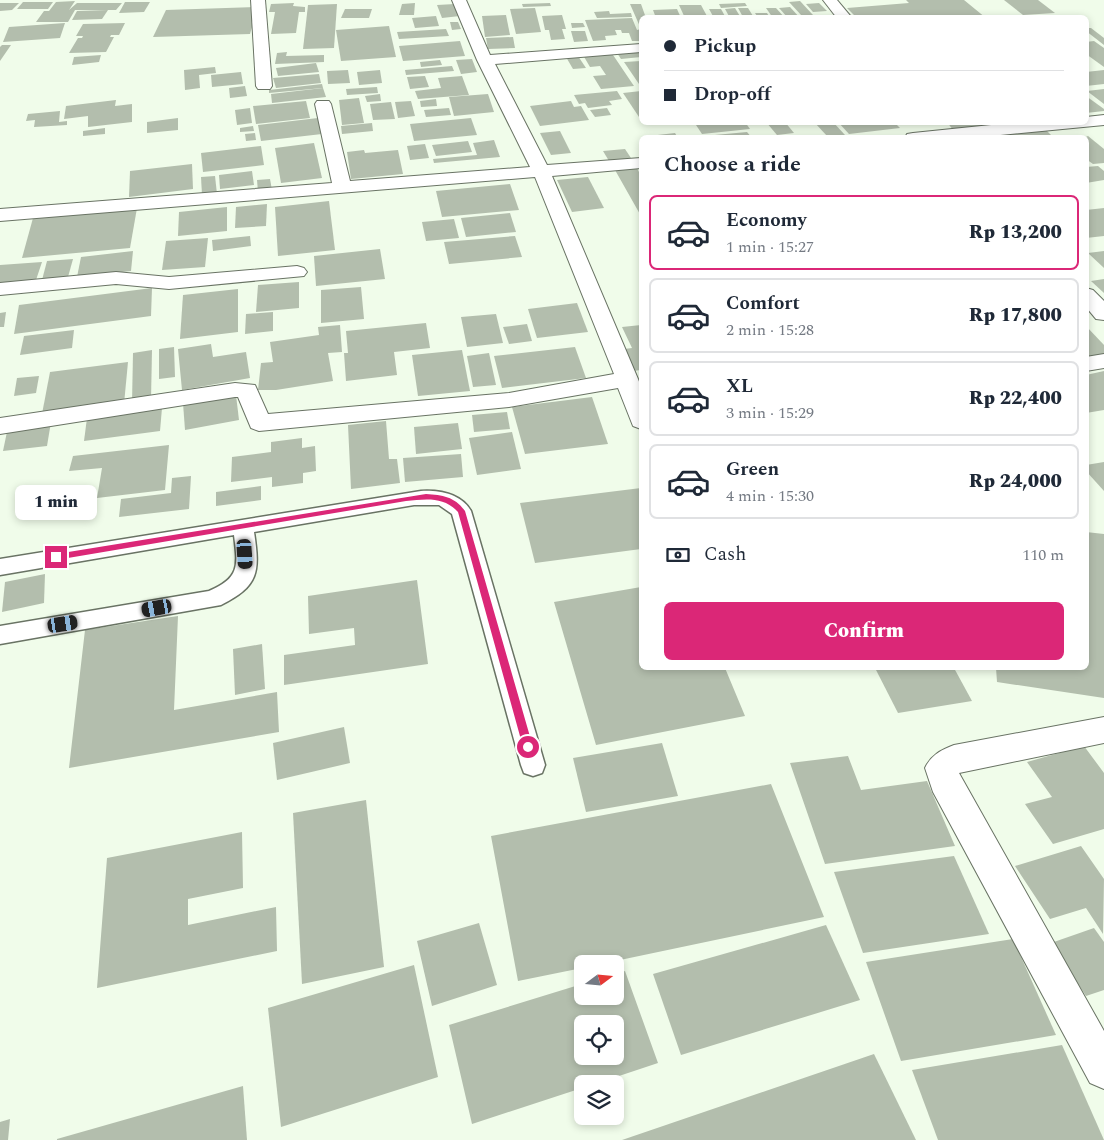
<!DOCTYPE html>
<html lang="en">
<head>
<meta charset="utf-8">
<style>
  :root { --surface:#fff; --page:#f6f6f7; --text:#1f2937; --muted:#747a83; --line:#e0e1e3; --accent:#db2777 }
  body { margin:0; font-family:Spectral,serif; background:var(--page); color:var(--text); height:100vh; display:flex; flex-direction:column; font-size:19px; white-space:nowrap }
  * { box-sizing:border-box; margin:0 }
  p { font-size:16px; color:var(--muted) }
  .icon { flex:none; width:28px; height:28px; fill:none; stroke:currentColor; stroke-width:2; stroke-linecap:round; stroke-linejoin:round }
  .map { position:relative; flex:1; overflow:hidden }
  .details { position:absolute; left:639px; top:135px; width:450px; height:535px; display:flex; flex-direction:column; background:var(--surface); border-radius:8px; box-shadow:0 2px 8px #0003 }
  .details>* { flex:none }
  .guide { position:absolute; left:639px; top:15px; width:450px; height:110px; border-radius:8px; box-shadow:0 2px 8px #0003; display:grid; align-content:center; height:110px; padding:0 25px; background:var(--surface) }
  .needle { width:32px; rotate:74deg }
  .controls { position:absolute; left:574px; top:955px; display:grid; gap:10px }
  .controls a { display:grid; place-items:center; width:50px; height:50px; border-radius:8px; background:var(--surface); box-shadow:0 2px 8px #0003; font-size:25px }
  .end { position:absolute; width:22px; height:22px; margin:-11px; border:6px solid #db2777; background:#fff; box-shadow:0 0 0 2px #fff }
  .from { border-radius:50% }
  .bubble { position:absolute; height:35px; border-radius:8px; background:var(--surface); box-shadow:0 2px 8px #0003; font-size:16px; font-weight:800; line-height:35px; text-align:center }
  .car { position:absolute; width:15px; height:30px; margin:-15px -8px; border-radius:6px; box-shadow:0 0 4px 1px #0007; background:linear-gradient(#222 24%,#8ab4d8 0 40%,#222 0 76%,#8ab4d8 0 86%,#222 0) }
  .guide b { display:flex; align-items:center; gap:18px; height:48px; font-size:19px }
  .guide b+b { border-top:1px solid var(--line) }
  .guide i { width:12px; height:12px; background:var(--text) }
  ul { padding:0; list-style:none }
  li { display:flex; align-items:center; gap:15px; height:75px; margin:0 10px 8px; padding:0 15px; border:2px solid var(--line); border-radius:8px }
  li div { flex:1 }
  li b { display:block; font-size:19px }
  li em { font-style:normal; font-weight:800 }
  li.current { border-color:var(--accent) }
  li>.icon { width:45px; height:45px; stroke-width:1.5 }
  h2 { padding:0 25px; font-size:22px; line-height:60px }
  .pay { display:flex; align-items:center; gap:12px; height:55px; padding:0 25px; font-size:19px }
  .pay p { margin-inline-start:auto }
  .button { display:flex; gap:10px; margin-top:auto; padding:10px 25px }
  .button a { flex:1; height:58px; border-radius:8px; background:var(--accent); color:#fff; font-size:20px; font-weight:800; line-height:58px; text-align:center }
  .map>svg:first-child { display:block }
  .building { fill:#b3bead; fill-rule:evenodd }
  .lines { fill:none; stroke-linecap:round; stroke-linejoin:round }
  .lane-casing { stroke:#697364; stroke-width:3 }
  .street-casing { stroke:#697364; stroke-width:2 }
  .lane { fill:#fff; fill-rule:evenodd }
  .street { fill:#fff; fill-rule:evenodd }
  .route { fill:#db2777 }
</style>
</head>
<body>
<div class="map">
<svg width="1104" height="1140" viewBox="0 0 1104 1140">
  <rect width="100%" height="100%" fill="#f0fcea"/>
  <g class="building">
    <path d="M 906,0 L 964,0 L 986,18 L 857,18 L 847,8 L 909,3 Z"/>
    <path d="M 1004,0 L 1038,0 L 1055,13 L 1023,15 Z"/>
    <path d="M 75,1 L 69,10 L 77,3 L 122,3 L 116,10 L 75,10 L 68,22 L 36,22 L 44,11 L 49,11 L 56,2 Z"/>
    <path d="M 800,1 L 813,15 L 802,16 L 789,2 Z"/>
    <path d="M 23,2 L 53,2 L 48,9 L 17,9 Z"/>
    <path d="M 125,2 L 150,2 L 144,12 L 119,13 Z"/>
    <path d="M 0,3 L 19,3 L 12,10 L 0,11 Z"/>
    <path d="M 294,3 L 293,6 L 305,7 L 305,12 L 299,12 L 296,33 L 271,34 L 275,12 L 269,12 L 271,4 Z"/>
    <path d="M 415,3 L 414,15 L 399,15 L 402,4 Z"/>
    <path d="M 550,3 L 551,6 L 523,7 L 522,4 Z"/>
    <path d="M 745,3 L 747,6 L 721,8 L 719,4 Z"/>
    <path d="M 819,3 L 827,11 L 813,12 L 806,4 Z"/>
    <path d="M 337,4 L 334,48 L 303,49 L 308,5 Z"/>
    <path d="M 455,4 L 460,16 L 442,18 L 437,5 Z"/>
    <path d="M 630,4 L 641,4 L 646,18 L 641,18 L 641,41 L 632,41 L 629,33 L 622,33 L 621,30 L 615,30 L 617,35 L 605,36 L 606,40 L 593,41 L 585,20 L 632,18 L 637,30 L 641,29 Z"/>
    <path d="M 679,5 L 701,5 L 708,18 L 685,18 Z"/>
    <path d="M 258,7 L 250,34 L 153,37 L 166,10 Z"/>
    <path d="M 790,7 L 800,18 L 788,18 L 779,8 Z"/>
    <path d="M 535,8 L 541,32 L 516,34 L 510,9 Z"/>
    <path d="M 735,8 L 741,18 L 730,18 L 725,9 Z"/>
    <path d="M 738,8 L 748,8 L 753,16 L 743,17 Z"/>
    <path d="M 766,8 L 776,8 L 785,18 L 773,18 Z"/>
    <path d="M 345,9 L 372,9 L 369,18 L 341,18 Z"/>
    <path d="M 677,9 L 681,18 L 656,18 L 653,10 Z"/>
    <path d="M 709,9 L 721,9 L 726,18 L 714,18 Z"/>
    <path d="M 108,10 L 102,19 L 72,20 L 77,11 Z"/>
    <path d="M 609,11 L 610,14 L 631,13 L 632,17 L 597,18 L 594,12 Z"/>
    <path d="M 755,13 L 767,13 L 770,18 L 758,18 Z"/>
    <path d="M 506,15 L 510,35 L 485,37 L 482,16 Z"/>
    <path d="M 562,15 L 566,29 L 562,29 L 565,39 L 551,40 L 549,30 L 545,30 L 542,16 Z"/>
    <path d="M 436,16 L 439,26 L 415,28 L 412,18 Z"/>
    <path d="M 450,22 L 458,22 L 461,29 L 452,30 Z"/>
    <path d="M 65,23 L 60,38 L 3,42 L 9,27 Z"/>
    <path d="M 125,23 L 119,35 L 111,35 L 110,37 L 114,37 L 106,52 L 69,53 L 78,38 L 82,38 L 83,36 L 76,36 L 83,24 Z"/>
    <path d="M 571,23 L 583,23 L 585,27 L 572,28 Z"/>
    <path d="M 389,26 L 396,57 L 341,61 L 336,30 Z"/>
    <path d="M 1086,28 L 1091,28 L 1104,38 L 1104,45 L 1086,31 Z"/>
    <path d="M 446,29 L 449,36 L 399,39 L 397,32 Z"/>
    <path d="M 571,31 L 585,31 L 588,41 L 574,42 Z"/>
    <path d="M 513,37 L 515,48 L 488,49 L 486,38 Z"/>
    <path d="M 460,41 L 465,56 L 403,61 L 399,46 Z"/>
    <path d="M 1094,41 L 1104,48 L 1104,67 L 1086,54 L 1086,42 Z"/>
    <path d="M 2,45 L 11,45 L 0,61 L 0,47 Z"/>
    <path d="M 641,50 L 641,57 L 621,59 L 617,53 Z"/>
    <path d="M 287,52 L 286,56 L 324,55 L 324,62 L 275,64 L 277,53 Z"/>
    <path d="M 611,52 L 634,86 L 601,89 L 593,76 L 606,75 L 600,66 L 590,67 L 583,55 Z"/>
    <path d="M 101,55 L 99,62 L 72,65 L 74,57 Z"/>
    <path d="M 578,56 L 586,68 L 573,69 L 566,57 Z"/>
    <path d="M 472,59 L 477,72 L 461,74 L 456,60 Z"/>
    <path d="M 440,60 L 442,65 L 421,67 L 420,62 Z"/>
    <path d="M 641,61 L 641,84 L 639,84 L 624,62 Z"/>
    <path d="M 316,63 L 319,72 L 278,76 L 276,68 Z"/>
    <path d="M 452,66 L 454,71 L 406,75 L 405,70 Z"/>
    <path d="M 215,67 L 216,73 L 199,75 L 200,88 L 185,90 L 184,70 Z"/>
    <path d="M 348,70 L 350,83 L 328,84 L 327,71 Z"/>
    <path d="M 380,70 L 382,83 L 359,85 L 357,72 Z"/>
    <path d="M 1104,70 L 1104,84 L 1086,86 L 1086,72 Z"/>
    <path d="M 241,72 L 243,84 L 212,87 L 211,75 Z"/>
    <path d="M 319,74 L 321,83 L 276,88 L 273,78 Z"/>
    <path d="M 425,76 L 429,87 L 410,89 L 407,77 Z"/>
    <path d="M 462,76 L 469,95 L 418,99 L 415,91 L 441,88 L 438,78 Z"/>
    <path d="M 322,84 L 323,88 L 269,93 L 269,90 Z"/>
    <path d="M 245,86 L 247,96 L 230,98 L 229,88 Z"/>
    <path d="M 377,87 L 378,93 L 347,95 L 346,89 Z"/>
    <path d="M 323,88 L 326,97 L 272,103 L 271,94 Z"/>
    <path d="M 1104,89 L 1104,104 L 1087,91 Z"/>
    <path d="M 617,91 L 622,99 L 609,101 L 612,105 L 588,108 L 585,103 L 579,104 L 574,95 Z"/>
    <path d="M 641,91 L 641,117 L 639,117 L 623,93 Z"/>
    <path d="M 380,94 L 381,101 L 367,102 L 365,96 Z"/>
    <path d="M 488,94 L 494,112 L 454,116 L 449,97 Z"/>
    <path d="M 1086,96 L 1104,109 L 1104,111 L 1086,113 Z"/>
    <path d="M 359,98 L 364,123 L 342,125 L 339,100 Z"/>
    <path d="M 436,99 L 437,106 L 421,107 L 420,101 Z"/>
    <path d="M 116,100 L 115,106 L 132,104 L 132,122 L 88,127 L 88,116 L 64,119 L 66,106 Z"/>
    <path d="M 306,101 L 310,118 L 256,124 L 253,106 Z"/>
    <path d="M 411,101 L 415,116 L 398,118 L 395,102 Z"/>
    <path d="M 571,101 L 574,107 L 581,106 L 589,120 L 540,126 L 530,106 Z"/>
    <path d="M 391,102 L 395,119 L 373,120 L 370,104 Z"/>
    <path d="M 250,108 L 252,123 L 237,125 L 235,110 Z"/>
    <path d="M 449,108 L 451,115 L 426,117 L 424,110 Z"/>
    <path d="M 607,108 L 611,115 L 595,117 L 590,110 Z"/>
    <path d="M 60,111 L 59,122 L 67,121 L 67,125 L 34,127 L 35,120 L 26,121 L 28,114 Z"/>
    <path d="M 178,118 L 178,130 L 147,133 L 147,122 Z"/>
    <path d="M 318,118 L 322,134 L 261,141 L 258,125 Z"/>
    <path d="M 471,118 L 477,135 L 414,141 L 410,124 Z"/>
    <path d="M 694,122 L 745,122 L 750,129 L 702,134 Z"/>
    <path d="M 766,122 L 785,122 L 794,133 L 777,135 Z"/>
    <path d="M 814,122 L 833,122 L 845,135 L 828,137 Z"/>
    <path d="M 838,122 L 894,122 L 900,128 L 849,134 Z"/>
    <path d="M 947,122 L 978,122 L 983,128 L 953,130 Z"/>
    <path d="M 372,123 L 373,131 L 342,134 L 341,126 Z"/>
    <path d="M 253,126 L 254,131 L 240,132 L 240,128 Z"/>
    <path d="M 105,128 L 105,134 L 83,136 L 83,131 Z"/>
    <path d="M 560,131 L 571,153 L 551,155 L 540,133 Z"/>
    <path d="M 1047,131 L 1054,138 L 998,138 L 995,134 Z"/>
    <path d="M 747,132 L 752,138 L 704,138 L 704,136 Z"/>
    <path d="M 255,133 L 256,140 L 246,141 L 245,134 Z"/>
    <path d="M 675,133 L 678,138 L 649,138 L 649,136 Z"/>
    <path d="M 1088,136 L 1104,149 L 1104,163 L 1093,164 L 1086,159 L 1086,137 Z"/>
    <path d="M 494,140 L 500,157 L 434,163 L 433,159 L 477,155 L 473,143 Z"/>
    <path d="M 468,141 L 472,152 L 436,156 L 432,145 Z"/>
    <path d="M 314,143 L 322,178 L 281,183 L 275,148 Z"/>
    <path d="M 425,144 L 429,158 L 410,160 L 407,146 Z"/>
    <path d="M 261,146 L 264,165 L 203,172 L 201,153 Z"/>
    <path d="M 625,149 L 631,158 L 609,161 L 603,151 Z"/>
    <path d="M 364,150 L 365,153 L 398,150 L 403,174 L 351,179 L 347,152 Z"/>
    <path d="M 192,164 L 193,189 L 129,197 L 130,171 Z"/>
    <path d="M 1098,166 L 1104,171 L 1104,180 L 1086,183 L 1086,167 Z"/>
    <path d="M 637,168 L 639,172 L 641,172 L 641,216 L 615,170 Z"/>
    <path d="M 252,171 L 254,185 L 220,189 L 219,175 Z"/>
    <path d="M 215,176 L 217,194 L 202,195 L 201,177 Z"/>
    <path d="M 588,177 L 604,208 L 572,212 L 557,180 Z"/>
    <path d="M 270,179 L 272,190 L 258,192 L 257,180 Z"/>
    <path d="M 510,184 L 519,210 L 442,217 L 436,191 Z"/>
    <path d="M 329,201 L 335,250 L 278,256 L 275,207 Z"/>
    <path d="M 267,204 L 266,226 L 235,228 L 236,207 Z"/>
    <path d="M 227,207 L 227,231 L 178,236 L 179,212 Z"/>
    <path d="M 137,208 L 130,248 L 22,258 L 33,218 Z"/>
    <path d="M 1104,208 L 1104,236 L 1086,238 L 1086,210 Z"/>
    <path d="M 510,213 L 516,232 L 466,237 L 461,218 Z"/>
    <path d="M 454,219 L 459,238 L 426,241 L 422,222 Z"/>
    <path d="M 250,236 L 251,246 L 213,251 L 212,240 Z"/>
    <path d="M 515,236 L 522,257 L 449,264 L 444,242 Z"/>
    <path d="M 208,238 L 205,267 L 162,270 L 166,241 Z"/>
    <path d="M 380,249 L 385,279 L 316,286 L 314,256 Z"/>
    <path d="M 133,251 L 131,271 L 77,277 L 81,257 Z"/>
    <path d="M 1104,251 L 1104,268 L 1088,253 Z"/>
    <path d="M 73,259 L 68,277 L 42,280 L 47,261 Z"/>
    <path d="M 42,262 L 35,283 L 0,286 L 0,265 Z"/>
    <path d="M 1104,279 L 1104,293 L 1091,281 Z"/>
    <path d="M 299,282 L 299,308 L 256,312 L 258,285 Z"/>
    <path d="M 361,287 L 364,319 L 321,323 L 321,290 Z"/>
    <path d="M 152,288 L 151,316 L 14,334 L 19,305 Z"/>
    <path d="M 238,289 L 238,332 L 180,339 L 183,295 Z"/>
    <path d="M 577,303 L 588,332 L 537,338 L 528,309 Z"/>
    <path d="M 6,312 L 4,327 L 0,327 L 0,313 Z"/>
    <path d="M 273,312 L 273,331 L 245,334 L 246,314 Z"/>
    <path d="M 496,314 L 503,343 L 467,347 L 461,317 Z"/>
    <path d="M 426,323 L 430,348 L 394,352 L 397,375 L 346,381 L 344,353 L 348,353 L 346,331 Z"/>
    <path d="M 527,324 L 532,341 L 509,344 L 503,327 Z"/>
    <path d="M 340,325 L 342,352 L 328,353 L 333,381 L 276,390 L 258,390 L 261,363 L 273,362 L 270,342 L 319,335 L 318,327 Z"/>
    <path d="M 641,325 L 641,370 L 633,371 L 624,349 L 632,348 L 622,327 Z"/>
    <path d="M 1086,326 L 1104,345 L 1104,354 L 1086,357 Z"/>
    <path d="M 74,330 L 72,348 L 20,355 L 24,336 Z"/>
    <path d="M 211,344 L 213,357 L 246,352 L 250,378 L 182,390 L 178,349 Z"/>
    <path d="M 174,347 L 175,377 L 159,379 L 159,349 Z"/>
    <path d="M 575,347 L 586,378 L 502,388 L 494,356 Z"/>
    <path d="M 152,350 L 151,400 L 132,403 L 133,353 Z"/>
    <path d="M 462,350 L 470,391 L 418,396 L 412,355 Z"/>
    <path d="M 489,353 L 496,385 L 473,387 L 467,356 Z"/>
    <path d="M 128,362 L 124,404 L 42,414 L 50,372 Z"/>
    <path d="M 1104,371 L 1104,410 L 1086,413 L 1086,375 Z"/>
    <path d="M 39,376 L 36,393 L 14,396 L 17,378 Z"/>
    <path d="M 236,395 L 239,420 L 185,430 L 183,403 Z"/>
    <path d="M 592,397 L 608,444 L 525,454 L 512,407 Z"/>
    <path d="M 162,408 L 160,431 L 84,441 L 87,418 Z"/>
    <path d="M 507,412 L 510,429 L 474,432 L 472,415 Z"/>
    <path d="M 386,421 L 389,459 L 397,459 L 400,483 L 351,489 L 348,425 Z"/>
    <path d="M 51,422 L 47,446 L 3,451 L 8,427 Z"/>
    <path d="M 458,423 L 462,449 L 416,454 L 414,427 Z"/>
    <path d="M 512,432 L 521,469 L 477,475 L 469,438 Z"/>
    <path d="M 302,438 L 302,448 L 315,446 L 316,471 L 303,473 L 303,483 L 272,487 L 272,477 L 231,482 L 232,457 L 271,452 L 271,442 Z"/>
    <path d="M 169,445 L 165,490 L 97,498 L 102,468 L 69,471 L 73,456 Z"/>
    <path d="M 461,454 L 463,477 L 405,482 L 403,458 Z"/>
    <path d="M 1104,462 L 1104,491 L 1086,471 L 1086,465 Z"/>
    <path d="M 191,476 L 189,509 L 119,517 L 121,499 L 171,493 L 172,478 Z"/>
    <path d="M 261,486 L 261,500 L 216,506 L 216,492 Z"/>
    <path d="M 641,488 L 641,549 L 535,563 L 520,503 Z"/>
    <path d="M 1086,532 L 1104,534 L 1104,698 L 997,682 L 996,668 L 1086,668 Z"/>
    <path d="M 45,574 L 44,603 L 2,612 L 5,582 Z"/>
    <path d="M 417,580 L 428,664 L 284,685 L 284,655 L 355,645 L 354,628 L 309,634 L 308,596 Z"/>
    <path d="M 641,587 L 641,668 L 725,668 L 745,716 L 596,745 L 554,602 Z"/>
    <path d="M 178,616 L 174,710 L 277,692 L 279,732 L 69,768 L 85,630 Z"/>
    <path d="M 262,644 L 265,689 L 235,695 L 233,649 Z"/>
    <path d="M 875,668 L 954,668 L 972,701 L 898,713 Z"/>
    <path d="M 344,727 L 350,763 L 277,780 L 273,743 Z"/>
    <path d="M 662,743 L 678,796 L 586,812 L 573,758 Z"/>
    <path d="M 1084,746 L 1104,773 L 1104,829 L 1053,844 L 1025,804 L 1052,797 L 1027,762 Z"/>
    <path d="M 848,756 L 861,790 L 927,781 L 955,846 L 825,864 L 790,763 Z"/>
    <path d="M 771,784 L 824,917 L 601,964 L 582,964 L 582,968 L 518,981 L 491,836 Z"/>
    <path d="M 366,800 L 384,967 L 302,984 L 293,813 Z"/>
    <path d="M 242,832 L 243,888 L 188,899 L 188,925 L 276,907 L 277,951 L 97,988 L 107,858 Z"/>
    <path d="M 1081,846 L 1104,879 L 1103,934 L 1086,908 L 1050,919 L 1015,866 Z"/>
    <path d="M 954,856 L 989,934 L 863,953 L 834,872 Z"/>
    <path d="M 479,923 L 497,985 L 432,1006 L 417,941 Z"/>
    <path d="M 826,925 L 860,1000 L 681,1055 L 653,974 Z"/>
    <path d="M 1094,928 L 1104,942 L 1104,990 L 1086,996 L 1051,943 Z"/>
    <path d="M 1013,939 L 1056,1035 L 901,1061 L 866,962 Z"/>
    <path d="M 414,965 L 438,1077 L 281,1127 L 268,1008 Z"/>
    <path d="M 625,971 L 658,1063 L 595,1084 L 582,1084 L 582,1088 L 472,1124 L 449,1025 L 582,984 L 582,996 L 615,996 L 615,974 ZM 582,1024 L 615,1024 L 615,1056 L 582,1056 Z"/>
    <path d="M 1062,1045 L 1104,1140 L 938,1140 L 912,1070 Z"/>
    <path d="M 874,1054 L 916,1140 L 622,1140 Z"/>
    <path d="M 243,1086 L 247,1140 L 57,1140 L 57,1139 Z"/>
    <path d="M 10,1119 L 8,1140 L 0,1140 L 0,1122 Z"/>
  </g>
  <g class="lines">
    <defs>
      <path id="lane" d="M 421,491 C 440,490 461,494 471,511 L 545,765 L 542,773 L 533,776 L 524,773 L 521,765 L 452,514 L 439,505 L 414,505 L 254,532 C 260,572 259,586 221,605 L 0,644 L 0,626 L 209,591 C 240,578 238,566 234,535 L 0,575 L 0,559 Z"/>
      <g id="street">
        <path d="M 251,0 L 265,0 L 272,86 L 270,89 L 258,89 L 256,86 Z"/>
        <path d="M 452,0 L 466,0 L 490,55 L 641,44 L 641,52 L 495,64 L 547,165 L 641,158 L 641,168 L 552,176 L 638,379 L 641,387 L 641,429 L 633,426 L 618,388 L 509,407 L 259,431 L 251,428 L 238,397 L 235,397 L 0,434 L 0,418 L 235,383 L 255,385 L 268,414 L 509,393 L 614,374 L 535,177 L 0,221 L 0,209 L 332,183 L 315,104 L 317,101 L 329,101 L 331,104 L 350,181 L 530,167 L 477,60 Z"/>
        <path d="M 823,0 L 837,0 L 852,18 L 837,18 Z"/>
        <path d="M 1104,115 L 1104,125 L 970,138 L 905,138 L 907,134 L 913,133 L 1020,122 L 1086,122 L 1086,117 Z"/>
        <path d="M 297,266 L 304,268 L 307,272 L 304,276 L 169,289 L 116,284 L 0,295 L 0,283 L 116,272 L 169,277 Z"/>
        <path d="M 1086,288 L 1093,290 L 1104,301 L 1104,320 L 1096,319 L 1086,307 Z"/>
        <path d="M 1104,354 L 1104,368 L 1086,371 L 1086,357 Z"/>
        <path d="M 1104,717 L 1104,743 L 959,773 L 1104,1031 L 1104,1089 L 1090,1083 L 933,792 L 925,768 C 931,755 941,750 954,745 Z"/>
      </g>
    </defs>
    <use href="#lane" class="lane-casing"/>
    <use href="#street" class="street-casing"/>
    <use href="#lane" class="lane"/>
    <use href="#street" class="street"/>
  </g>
  <path class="route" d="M 426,494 C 443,495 455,497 465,511 L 533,747 L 531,750 L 528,751 L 523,747 L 458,512 C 444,496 425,499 406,501 L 56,560 L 52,557 L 56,554 Z"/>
</svg>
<div class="controls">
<a><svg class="needle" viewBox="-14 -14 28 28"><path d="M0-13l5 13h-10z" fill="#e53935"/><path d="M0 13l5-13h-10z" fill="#747a83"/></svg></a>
<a><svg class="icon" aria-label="locate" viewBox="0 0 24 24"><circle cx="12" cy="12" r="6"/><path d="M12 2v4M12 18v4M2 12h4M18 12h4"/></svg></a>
<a><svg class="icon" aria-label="layers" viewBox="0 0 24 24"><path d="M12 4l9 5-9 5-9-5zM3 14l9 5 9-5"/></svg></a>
</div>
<i class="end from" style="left:528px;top:747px"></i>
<i class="end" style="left:56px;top:557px"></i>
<div class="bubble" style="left:15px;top:485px;width:82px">1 min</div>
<i class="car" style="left:245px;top:554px;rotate:176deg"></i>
<i class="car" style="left:157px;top:608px;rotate:260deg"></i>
<i class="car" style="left:63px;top:624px;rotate:81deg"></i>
<div class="guide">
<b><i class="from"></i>Pickup</b>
<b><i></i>Drop-off</b>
</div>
<section class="details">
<h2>Choose a ride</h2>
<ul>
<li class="current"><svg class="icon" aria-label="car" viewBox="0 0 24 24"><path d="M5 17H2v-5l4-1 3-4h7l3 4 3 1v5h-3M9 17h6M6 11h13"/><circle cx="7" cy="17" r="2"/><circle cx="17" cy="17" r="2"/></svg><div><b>Economy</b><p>1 min · 15:27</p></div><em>Rp 13,200</em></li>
<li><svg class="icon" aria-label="car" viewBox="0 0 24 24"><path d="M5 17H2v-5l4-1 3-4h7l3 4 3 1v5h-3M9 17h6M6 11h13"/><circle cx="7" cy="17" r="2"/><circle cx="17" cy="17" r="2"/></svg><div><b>Comfort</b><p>2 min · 15:28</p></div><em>Rp 17,800</em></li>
<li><svg class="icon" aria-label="car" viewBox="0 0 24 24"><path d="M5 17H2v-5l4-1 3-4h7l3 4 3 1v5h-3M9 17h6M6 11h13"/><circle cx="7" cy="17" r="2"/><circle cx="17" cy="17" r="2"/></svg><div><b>XL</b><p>3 min · 15:29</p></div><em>Rp 22,400</em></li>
<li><svg class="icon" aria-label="car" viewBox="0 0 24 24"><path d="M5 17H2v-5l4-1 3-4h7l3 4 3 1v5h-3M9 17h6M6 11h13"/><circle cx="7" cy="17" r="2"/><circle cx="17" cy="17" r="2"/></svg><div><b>Green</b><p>4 min · 15:30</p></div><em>Rp 24,000</em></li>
</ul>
<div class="pay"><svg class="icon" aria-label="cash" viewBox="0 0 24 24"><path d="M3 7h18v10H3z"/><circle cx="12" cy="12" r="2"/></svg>Cash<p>110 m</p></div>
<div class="button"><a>Confirm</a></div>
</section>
</div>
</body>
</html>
